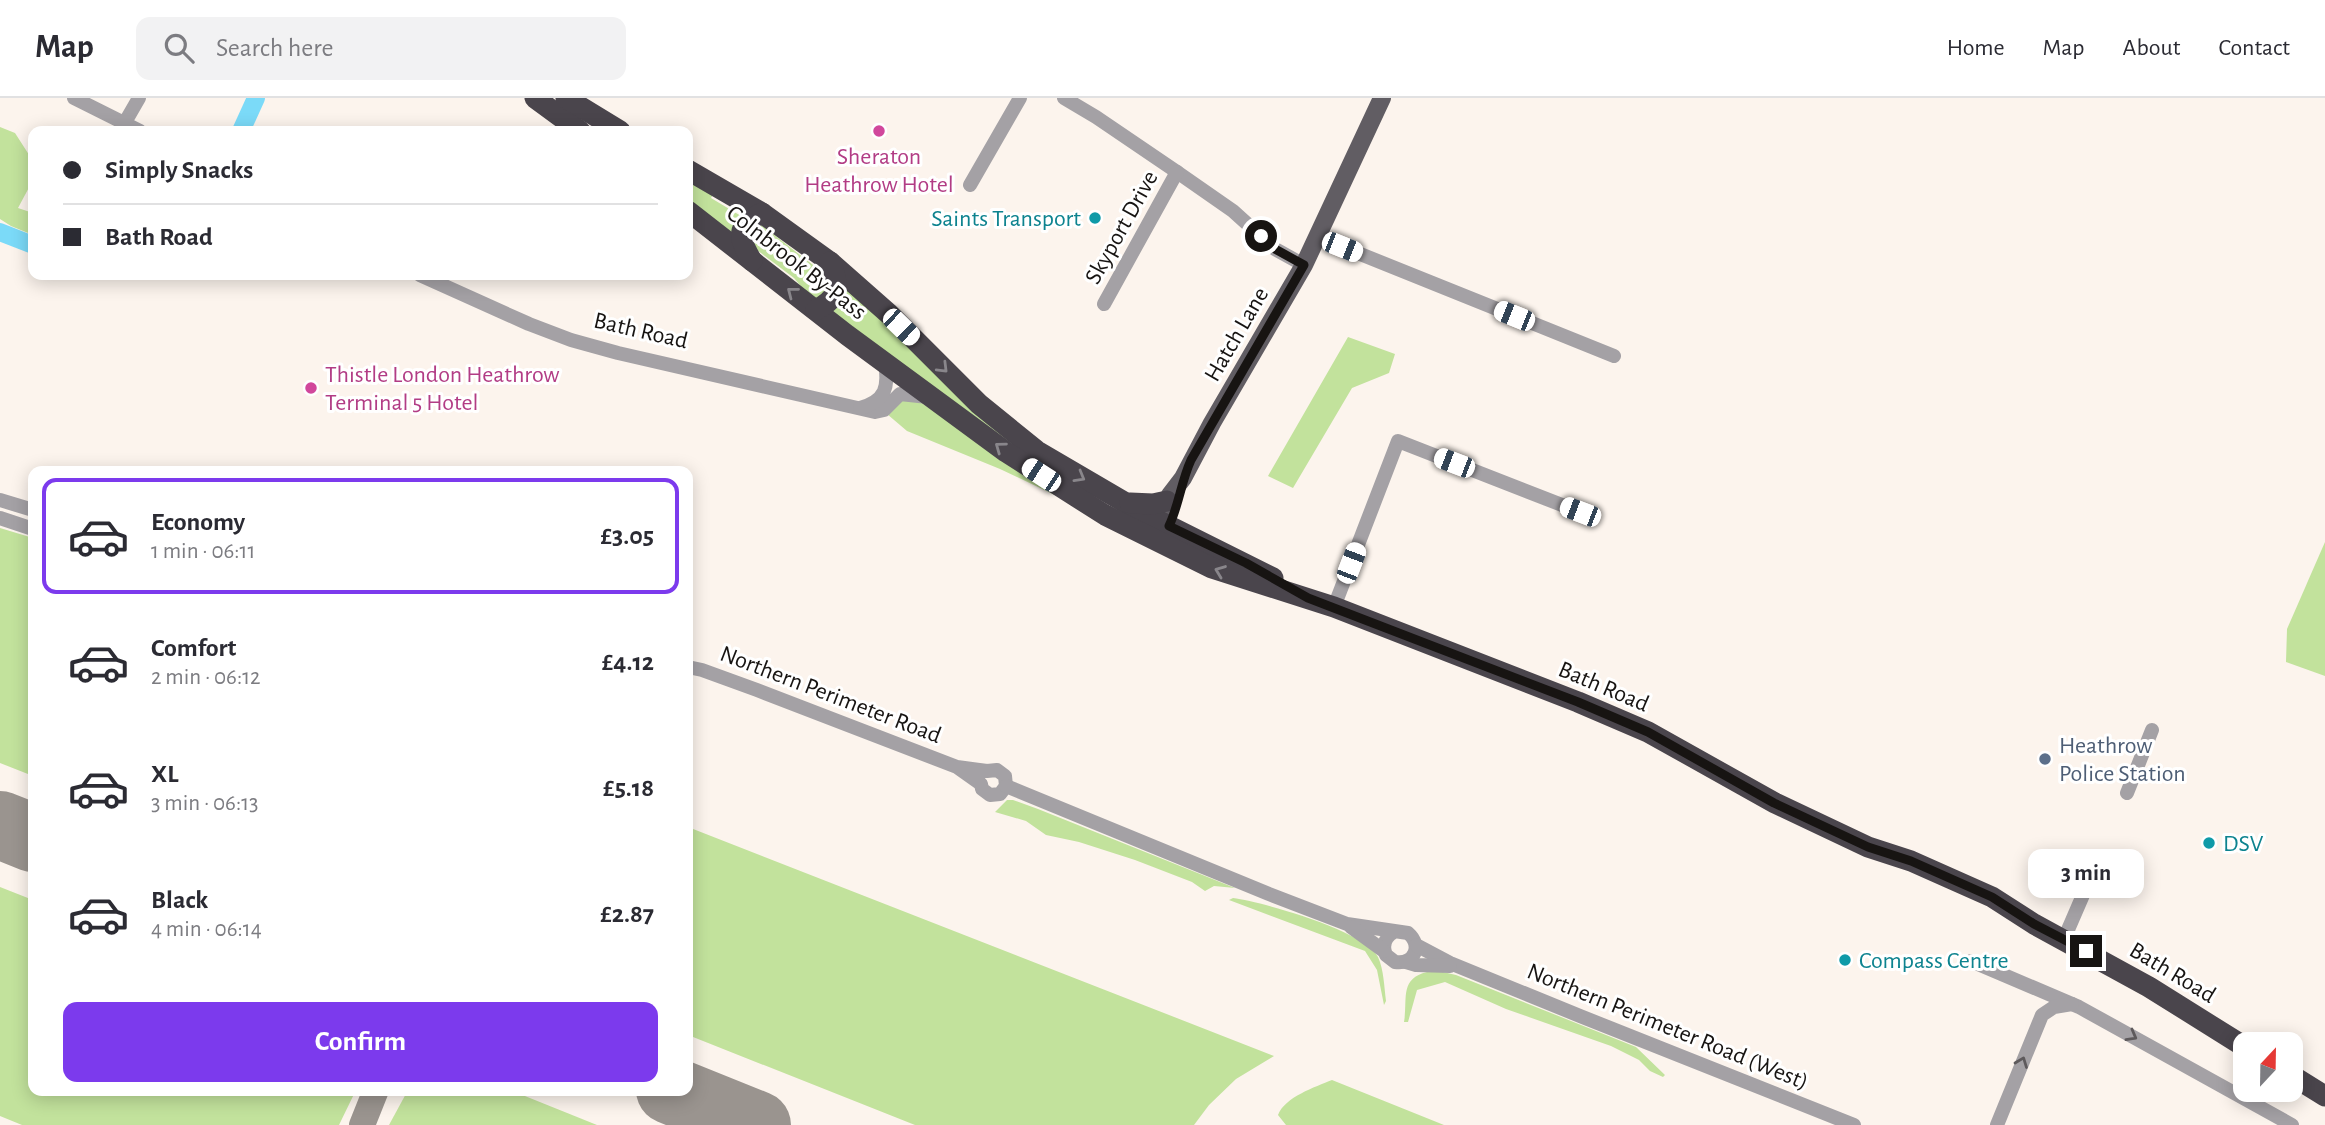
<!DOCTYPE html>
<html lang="en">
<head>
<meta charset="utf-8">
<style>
  :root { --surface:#fff; --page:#f2f2f3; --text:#2b2b33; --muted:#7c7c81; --line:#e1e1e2; --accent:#7c3aed }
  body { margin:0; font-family:"Alegreya Sans",sans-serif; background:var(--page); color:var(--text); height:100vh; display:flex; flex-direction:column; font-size:26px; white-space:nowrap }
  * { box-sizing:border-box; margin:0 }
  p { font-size:23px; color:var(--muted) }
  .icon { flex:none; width:38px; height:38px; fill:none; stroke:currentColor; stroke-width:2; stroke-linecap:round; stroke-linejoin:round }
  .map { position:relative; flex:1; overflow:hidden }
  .drawer { position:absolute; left:28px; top:368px; width:665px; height:630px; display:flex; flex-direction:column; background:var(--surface); border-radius:14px; box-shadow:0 4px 18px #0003 }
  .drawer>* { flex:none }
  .top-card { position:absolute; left:28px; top:28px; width:665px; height:154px; border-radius:14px; box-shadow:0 4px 18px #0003; display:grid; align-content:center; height:154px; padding:0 35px; background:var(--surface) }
  .needle { width:46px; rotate:22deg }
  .fabs { position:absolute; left:2233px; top:934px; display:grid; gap:14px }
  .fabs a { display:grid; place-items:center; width:70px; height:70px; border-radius:14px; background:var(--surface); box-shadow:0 4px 18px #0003; font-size:35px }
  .end { position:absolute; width:32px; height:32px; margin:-16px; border:9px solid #171412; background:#fff; box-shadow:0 0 0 4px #fff }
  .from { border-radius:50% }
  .bubble { position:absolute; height:49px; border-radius:14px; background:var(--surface); box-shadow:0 4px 18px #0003; font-size:23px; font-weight:700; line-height:49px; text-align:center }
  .car { position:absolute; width:21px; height:42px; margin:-21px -10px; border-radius:9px; box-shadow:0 0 5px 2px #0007; background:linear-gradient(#fff 24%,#345 0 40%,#fff 0 76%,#345 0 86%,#fff 0) }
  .top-card b { display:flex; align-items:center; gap:24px; height:66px; font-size:26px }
  .top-card b+b { border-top:2px solid var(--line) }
  .top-card i { width:18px; height:18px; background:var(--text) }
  ul { padding:12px 0 0; list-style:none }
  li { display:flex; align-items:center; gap:21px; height:116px; margin:0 14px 10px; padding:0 21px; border:4px solid transparent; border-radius:14px }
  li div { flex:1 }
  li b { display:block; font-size:26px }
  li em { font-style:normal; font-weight:700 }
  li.on { border-color:var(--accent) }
  li>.icon { width:63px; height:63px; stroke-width:1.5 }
  .cta { display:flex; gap:14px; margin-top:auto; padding:14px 35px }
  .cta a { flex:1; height:80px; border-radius:14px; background:var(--accent); color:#fff; font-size:28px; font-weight:700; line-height:80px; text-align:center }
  header { display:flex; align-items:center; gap:42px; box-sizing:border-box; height:98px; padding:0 35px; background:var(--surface); border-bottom:2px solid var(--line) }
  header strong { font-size:33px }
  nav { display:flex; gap:38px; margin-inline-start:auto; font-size:24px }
  .search { width:490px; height:63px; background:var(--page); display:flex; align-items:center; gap:18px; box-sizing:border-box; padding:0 24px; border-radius:14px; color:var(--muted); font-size:26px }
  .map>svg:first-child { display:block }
  .green { fill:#c2e29c }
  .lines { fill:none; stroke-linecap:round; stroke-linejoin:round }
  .river { stroke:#7bdaf8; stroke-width:18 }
  .taxiway { stroke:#9a948f; stroke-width:26 }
  .runway { stroke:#9a948f; stroke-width:68 }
  .minor { stroke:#a4a1a5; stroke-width:14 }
  .major { stroke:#615d63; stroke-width:18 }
  .highway { stroke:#4a454c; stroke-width:21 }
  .oneway { stroke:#89868b }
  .oneway2 { stroke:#5e5a5c }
  .route { stroke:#171412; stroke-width:9 }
  .hotel-dot { fill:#d1479c; stroke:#fff; stroke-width:2.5 }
  .culture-dot { fill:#0f9aa8; stroke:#fff; stroke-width:2.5 }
  .service-dot { fill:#5c6f8a; stroke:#fff; stroke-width:2.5 }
  .labels { text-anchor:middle; stroke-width:6; stroke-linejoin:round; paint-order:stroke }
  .hotel-label { font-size:24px; fill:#b23c85; stroke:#fff }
  .culture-label { font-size:24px; fill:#0d838f; stroke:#fff; text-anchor:start }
  .street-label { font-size:24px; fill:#171412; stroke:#fff }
  .service-label { font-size:24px; fill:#4e5e75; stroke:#fff; text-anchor:start }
</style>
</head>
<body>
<header>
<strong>Map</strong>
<div class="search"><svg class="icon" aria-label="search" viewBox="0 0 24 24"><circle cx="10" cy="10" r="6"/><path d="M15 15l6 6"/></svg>Search here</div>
<nav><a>Home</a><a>Map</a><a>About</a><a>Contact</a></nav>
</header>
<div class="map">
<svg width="2325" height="1027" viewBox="0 0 2325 1027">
  <rect width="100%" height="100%" fill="#fcf4ed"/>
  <g class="green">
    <path d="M 0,29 L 15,35 L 33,63 L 33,82 L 18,110 L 33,115 L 33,137 L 11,128 L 0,121 Z"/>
    <path d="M 688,78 L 715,93 L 711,100 L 741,118 L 735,142 L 688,106 Z"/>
    <path d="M 756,123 L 830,180 L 821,203 L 808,197 L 794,180 L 753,149 L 747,132 Z"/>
    <path d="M 844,188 L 1084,398 L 829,213 Z"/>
    <path d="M 1348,239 L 1395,256 L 1389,275 L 1352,290 L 1293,390 L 1268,378 Z"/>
    <path d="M 905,302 L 920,304 L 1080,409 L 1000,371 L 907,333 L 887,316 L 898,304 Z"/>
    <path d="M 0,430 L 33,440 L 33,678 L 0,665 Z"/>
    <path d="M 2325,444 L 2325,578 L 2286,564 L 2287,531 Z"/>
    <path d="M 1007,702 L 1013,702 L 1038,711 L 1235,790 L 1214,788 L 1205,793 L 1192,784 L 1135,762 L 1079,744 L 1046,737 L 1026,723 L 995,714 Z"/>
    <path d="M 688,729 L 1274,958 L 1236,981 L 1209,1007 L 1194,1027 L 915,1027 L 688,937 Z"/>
    <path d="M 0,789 L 33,802 L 33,992 L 356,992 L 339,1027 L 22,1027 L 0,1018 Z"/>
    <path d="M 1233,800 C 1263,804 1366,833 1378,859 C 1384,872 1384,889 1386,903 L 1384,907 L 1377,872 L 1365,853 L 1229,802 Z"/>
    <path d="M 1427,874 L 1443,874 L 1456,877 L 1636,949 L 1665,977 L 1663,979 L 1650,973 L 1639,962 L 1611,948 L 1506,911 L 1445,884 L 1417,892 L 1408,924 L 1404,924 C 1408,901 1399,881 1427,874 Z"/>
    <path d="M 1332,982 L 1444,1027 L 1286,1027 L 1278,1017 C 1285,999 1315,989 1332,982 Z"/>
    <path d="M 408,992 L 510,992 L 597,1027 L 389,1027 Z"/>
  </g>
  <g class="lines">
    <g class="river">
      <path d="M 241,33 L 256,0"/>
      <path d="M 0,134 L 33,147"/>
    </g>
    <path class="taxiway" d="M 362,1027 L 376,992"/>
    <g class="runway">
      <path d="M 0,727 L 33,740"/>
      <path d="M 670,992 L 757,1027"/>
    </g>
    <g class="minor">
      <path d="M 74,0 L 140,33"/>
      <path d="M 1064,0 L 1096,19 L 1177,74 L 1233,113 L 1275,151 L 1304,167"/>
      <path d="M 124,26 L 139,0"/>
      <path d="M 970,87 L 1020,0"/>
      <path d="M 1318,139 L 1614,258"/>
      <path d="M 420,177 L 529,226 L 571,242 L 618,255 L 875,314 L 884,312 L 900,296 L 928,299"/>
      <path d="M 1104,206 L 1177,74"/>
      <path d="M 860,310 C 886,303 889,289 885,264"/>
      <path d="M 0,402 L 33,412"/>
      <path d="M 0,420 L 33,431"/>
      <path d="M 1334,509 L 1398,343 L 1580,414"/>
      <path d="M 688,569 L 702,572 L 757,592 L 957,669 L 987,673 L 997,672 L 1005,678 L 1006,688 L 1000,696 L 990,697 L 982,691 L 981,686 L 957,669"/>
      <path d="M 1006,688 L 1269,796 L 1347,826 L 1408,835 C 1423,848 1414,867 1395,864 L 1386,857 C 1382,848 1385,839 1394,834"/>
      <path d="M 2127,695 L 2152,632"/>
      <path d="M 1351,829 L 1384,853"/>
      <path d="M 2064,841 L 2099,760"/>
      <path d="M 1416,847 L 1450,865 L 1580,918 L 1854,1027"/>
      <path d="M 1971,863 L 2079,909 L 2292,1027"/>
      <path d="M 1406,864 L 1416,867 L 1450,868"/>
      <path d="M 1997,1027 L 2042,917 L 2054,909 L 2072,906"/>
    </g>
    <path class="major" d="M 1163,414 L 1170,397 L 1183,380 L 1212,325 L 1304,167 L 1382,0"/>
    <g class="highway">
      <path d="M 535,0 L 580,33"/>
      <path d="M 566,0 L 620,33"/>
      <path d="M 688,72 L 762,115 L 830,164 L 889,216 L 979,306 L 1037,353 L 1143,415 L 1273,480"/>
      <path d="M 688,113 L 847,237 L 1006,354 L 1105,417 L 1212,470 L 1334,509 L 1578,604 L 1648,634 L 1775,705 L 1868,749 L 1911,763 L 1992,799 L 2034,826 L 2149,889 L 2245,949"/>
      <path d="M 752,163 C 738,139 735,128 762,115"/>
      <path d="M 816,212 C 840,199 840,189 830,164"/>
      <path d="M 1130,405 L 1153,406 L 1167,403"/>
      <path d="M 2291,977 L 2325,998"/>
    </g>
  </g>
  <defs><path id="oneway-chevron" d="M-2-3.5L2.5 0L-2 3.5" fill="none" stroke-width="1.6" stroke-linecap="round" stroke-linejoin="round" transform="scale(1.75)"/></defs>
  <g class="oneway">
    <use href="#oneway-chevron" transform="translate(792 194) rotate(-142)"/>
    <use href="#oneway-chevron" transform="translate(943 270) rotate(45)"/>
    <use href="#oneway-chevron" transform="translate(1000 349) rotate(-144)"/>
    <use href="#oneway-chevron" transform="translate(1080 379) rotate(30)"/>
    <use href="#oneway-chevron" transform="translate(1220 473) rotate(-159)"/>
  </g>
  <g class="oneway2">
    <use href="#oneway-chevron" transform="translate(2132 938) rotate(29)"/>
    <use href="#oneway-chevron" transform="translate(2022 964) rotate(-69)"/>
  </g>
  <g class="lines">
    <path class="route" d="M 1261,138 L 1275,151 L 1304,167 L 1191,362 C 1181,384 1179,407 1169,428 L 1246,465 L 1308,500 L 1578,604 L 1648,634 L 1774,705 L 1868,749 L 1911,763 L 1992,799 L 2034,826 L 2086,853"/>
  </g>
  <g class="hotel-dot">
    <circle cx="879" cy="33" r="7"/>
    <circle cx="311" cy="290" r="7"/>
  </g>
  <g class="culture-dot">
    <circle cx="1095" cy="120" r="7"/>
    <circle cx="2209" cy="745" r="7"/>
    <circle cx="1845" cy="862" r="7"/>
  </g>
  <circle class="service-dot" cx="2045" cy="661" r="7"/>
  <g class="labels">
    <g class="hotel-label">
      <text x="879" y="66">Sheraton<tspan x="879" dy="28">Heathrow Hotel</tspan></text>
      <text x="325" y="284" text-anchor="start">Thistle London Heathrow<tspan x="325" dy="28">Terminal 5 Hotel</tspan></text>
    </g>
    <g class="culture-label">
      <text x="1081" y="128" text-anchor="end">Saints Transport</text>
      <text x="2223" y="753">DSV</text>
      <text x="1859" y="870">Compass Centre</text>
    </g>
    <g class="street-label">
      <text transform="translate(1121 129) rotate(-61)" y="8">Skyport Drive</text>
      <text transform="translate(797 164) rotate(38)" y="8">Colnbrook By-Pass</text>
      <text transform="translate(641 232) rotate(13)" y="8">Bath Road</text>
      <text transform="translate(1236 236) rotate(-60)" y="8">Hatch Lane</text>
      <text transform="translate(1604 588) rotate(23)" y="8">Bath Road</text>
      <text transform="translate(831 596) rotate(21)" y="8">Northern Perimeter Road</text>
      <text transform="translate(2173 874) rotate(31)" y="8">Bath Road</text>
      <text transform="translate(1668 928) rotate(22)" y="8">Northern Perimeter Road (West)</text>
    </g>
    <g class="service-label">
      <text x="2059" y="655">Heathrow<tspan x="2059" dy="28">Police Station</tspan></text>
    </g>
  </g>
</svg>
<div class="fabs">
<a><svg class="needle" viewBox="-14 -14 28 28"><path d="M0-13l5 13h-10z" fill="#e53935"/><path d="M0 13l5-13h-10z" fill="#7c7c81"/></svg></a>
</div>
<i class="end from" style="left:1261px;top:138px"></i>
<i class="end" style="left:2086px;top:853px"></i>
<div class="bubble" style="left:2028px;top:751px;width:116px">3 min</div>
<i class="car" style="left:1342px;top:149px;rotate:112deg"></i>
<i class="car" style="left:1514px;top:218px;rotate:292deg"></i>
<i class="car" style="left:901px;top:229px;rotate:134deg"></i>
<i class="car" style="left:1454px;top:365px;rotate:291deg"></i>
<i class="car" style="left:1041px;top:377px;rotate:303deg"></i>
<i class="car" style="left:1580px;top:414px;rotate:291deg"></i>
<i class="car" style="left:1351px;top:465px;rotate:21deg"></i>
<div class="top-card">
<b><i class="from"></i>Simply Snacks</b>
<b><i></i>Bath Road</b>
</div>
<section class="drawer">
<ul>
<li class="on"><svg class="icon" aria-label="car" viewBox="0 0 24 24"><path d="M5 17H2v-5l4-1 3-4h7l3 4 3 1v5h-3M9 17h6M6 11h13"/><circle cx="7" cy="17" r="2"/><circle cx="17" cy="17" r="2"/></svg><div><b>Economy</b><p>1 min · 06:11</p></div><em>£3.05</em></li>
<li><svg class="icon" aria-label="car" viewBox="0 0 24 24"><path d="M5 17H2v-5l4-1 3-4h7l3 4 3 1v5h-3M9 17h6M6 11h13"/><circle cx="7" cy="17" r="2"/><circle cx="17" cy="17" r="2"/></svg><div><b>Comfort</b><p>2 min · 06:12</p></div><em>£4.12</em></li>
<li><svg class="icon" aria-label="car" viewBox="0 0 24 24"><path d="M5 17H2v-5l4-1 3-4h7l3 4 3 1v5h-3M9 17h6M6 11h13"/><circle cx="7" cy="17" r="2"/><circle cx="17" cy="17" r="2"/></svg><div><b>XL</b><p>3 min · 06:13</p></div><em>£5.18</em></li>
<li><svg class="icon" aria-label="car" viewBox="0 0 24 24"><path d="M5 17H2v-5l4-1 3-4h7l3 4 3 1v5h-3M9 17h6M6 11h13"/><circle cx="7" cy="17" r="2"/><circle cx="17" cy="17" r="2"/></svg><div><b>Black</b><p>4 min · 06:14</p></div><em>£2.87</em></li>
</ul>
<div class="cta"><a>Confirm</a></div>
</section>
</div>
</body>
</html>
